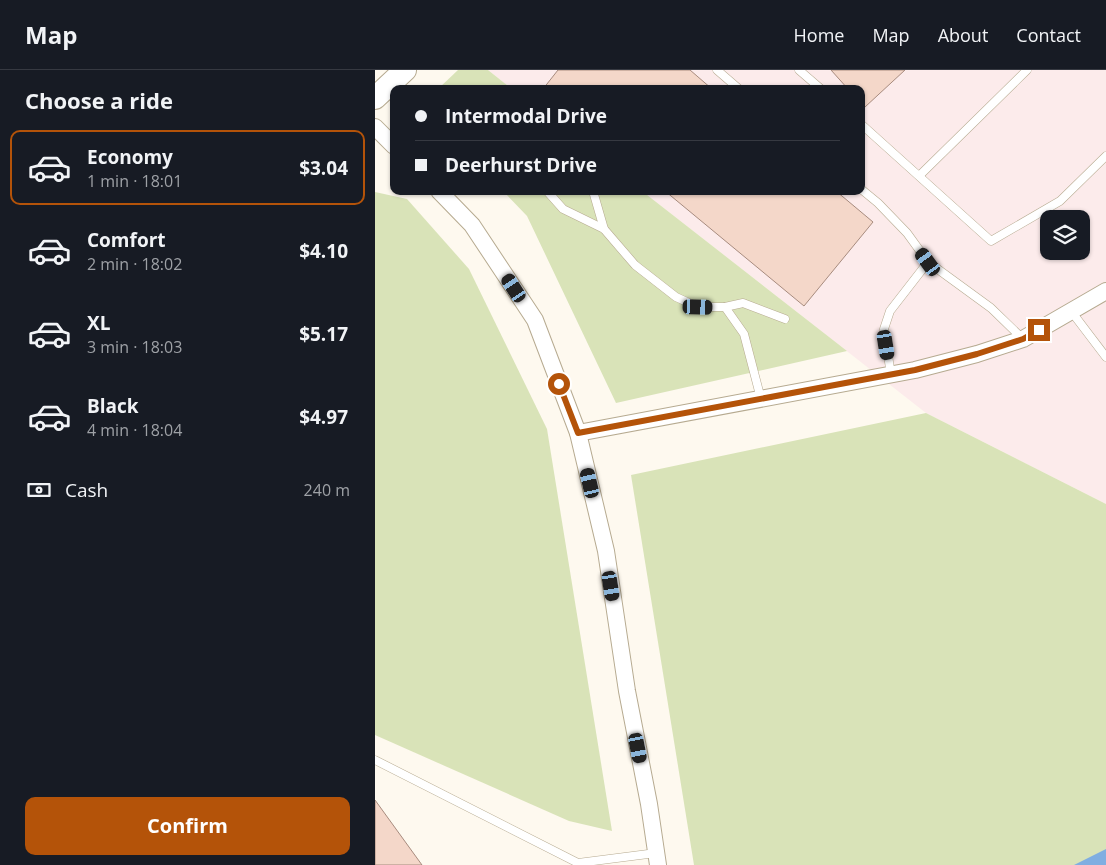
<!DOCTYPE html>
<html lang="en">
<head>
<meta charset="utf-8">
<style>
  :root { --surface:#171b24; --page:#242831; --text:#f1f3f6; --muted:#9ea1a6; --line:#363941; --accent:#b45309 }
  body { margin:0; font-family:"Open Sans",sans-serif; background:var(--page); color:var(--text); height:100vh; display:flex; flex-direction:column; font-size:19px; white-space:nowrap }
  * { box-sizing:border-box; margin:0 }
  p { font-size:16px; color:var(--muted) }
  .icon { flex:none; width:28px; height:28px; fill:none; stroke:currentColor; stroke-width:2; stroke-linecap:round; stroke-linejoin:round }
  .map { position:relative; flex:1; overflow:hidden }
  .drawer { display:flex; flex-direction:column; background:var(--surface); width:375px }
  .drawer>* { flex:none }
  .banner { position:absolute; left:15px; top:15px; width:475px; height:110px; border-radius:10px; box-shadow:0 1px 4px #0004; display:grid; align-content:center; height:110px; padding:0 25px; background:var(--surface) }
  .controls { position:absolute; left:665px; top:140px; display:grid; gap:10px }
  .controls a { display:grid; place-items:center; width:50px; height:50px; border-radius:10px; background:var(--surface); box-shadow:0 1px 4px #0004; font-size:25px }
  .end { position:absolute; width:22px; height:22px; margin:-11px; border:6px solid #b45309; background:#fff; box-shadow:0 0 0 2px #fff }
  .from { border-radius:50% }
  .car { position:absolute; width:15px; height:30px; margin:-15px -8px; border-radius:6px; box-shadow:0 0 4px 1px #0007; background:linear-gradient(#222 24%,#8ab4d8 0 40%,#222 0 76%,#8ab4d8 0 86%,#222 0) }
  .banner b { display:flex; align-items:center; gap:18px; height:48px; font-size:19px }
  .banner b+b { border-top:1px solid var(--line) }
  .banner i { width:12px; height:12px; background:var(--text) }
  ul { padding:0; list-style:none }
  li { display:flex; align-items:center; gap:15px; height:75px; margin:0 10px 8px; padding:0 15px; border:2px solid transparent; border-radius:10px }
  li div { flex:1 }
  li b { display:block; font-size:19px }
  li em { font-style:normal; font-weight:700 }
  li.on { border-color:var(--accent) }
  li>.icon { width:45px; height:45px; stroke-width:1.5 }
  h2 { padding:0 25px; font-size:22px; line-height:60px }
  .pay { display:flex; align-items:center; gap:12px; height:55px; padding:0 25px; font-size:19px }
  .pay p { margin-inline-start:auto }
  .action { display:flex; gap:10px; margin-top:auto; padding:10px 25px }
  .action a { flex:1; height:58px; border-radius:10px; background:var(--accent); color:#fff; font-size:20px; font-weight:700; line-height:58px; text-align:center }
  header { display:flex; align-items:center; gap:30px; box-sizing:border-box; height:70px; padding:0 25px; background:var(--surface); border-bottom:1px solid var(--line) }
  header strong { font-size:24px }
  nav { display:flex; gap:28px; margin-inline-start:auto; font-size:18px }
  main { display:flex; flex:1; min-height:0 }
  .map>svg:first-child { display:block }
  .industrial { fill:#fcebeb; fill-rule:evenodd }
  .green { fill:#d9e3b8 }
  .water { fill:#7faee1 }
  .building { fill:#f4d7c9; stroke:#a78b7e }
  .lines { fill:none; stroke-linecap:round; stroke-linejoin:round }
  .lane-casing { stroke:#b6aa90; stroke-width:9 }
  .street-casing { stroke:#b6aa90; stroke-width:18 }
  .secondary-casing { stroke:#b6aa90; stroke-width:24 }
  .lane { stroke:#fff; stroke-width:8 }
  .street { stroke:#fff; stroke-width:16 }
  .secondary { stroke:#fff; stroke-width:22 }
  .route { stroke:#b45309; stroke-width:6 }
</style>
</head>
<body>
<header>
<strong>Map</strong>
<nav><a>Home</a><a>Map</a><a>About</a><a>Contact</a></nav>
</header>
<main>
<section class="drawer">
<h2>Choose a ride</h2>
<ul>
<li class="on"><svg class="icon" aria-label="car" viewBox="0 0 24 24"><path d="M5 17H2v-5l4-1 3-4h7l3 4 3 1v5h-3M9 17h6M6 11h13"/><circle cx="7" cy="17" r="2"/><circle cx="17" cy="17" r="2"/></svg><div><b>Economy</b><p>1 min · 18:01</p></div><em>$3.04</em></li>
<li><svg class="icon" aria-label="car" viewBox="0 0 24 24"><path d="M5 17H2v-5l4-1 3-4h7l3 4 3 1v5h-3M9 17h6M6 11h13"/><circle cx="7" cy="17" r="2"/><circle cx="17" cy="17" r="2"/></svg><div><b>Comfort</b><p>2 min · 18:02</p></div><em>$4.10</em></li>
<li><svg class="icon" aria-label="car" viewBox="0 0 24 24"><path d="M5 17H2v-5l4-1 3-4h7l3 4 3 1v5h-3M9 17h6M6 11h13"/><circle cx="7" cy="17" r="2"/><circle cx="17" cy="17" r="2"/></svg><div><b>XL</b><p>3 min · 18:03</p></div><em>$5.17</em></li>
<li><svg class="icon" aria-label="car" viewBox="0 0 24 24"><path d="M5 17H2v-5l4-1 3-4h7l3 4 3 1v5h-3M9 17h6M6 11h13"/><circle cx="7" cy="17" r="2"/><circle cx="17" cy="17" r="2"/></svg><div><b>Black</b><p>4 min · 18:04</p></div><em>$4.97</em></li>
</ul>
<div class="pay"><svg class="icon" aria-label="cash" viewBox="0 0 24 24"><path d="M3 7h18v10H3z"/><circle cx="12" cy="12" r="2"/></svg>Cash<p>240 m</p></div>
<div class="action"><a>Confirm</a></div>
</section>
<div class="map">
<svg width="731" height="795" viewBox="0 0 731 795">
  <rect width="100%" height="100%" fill="#fef9ef"/>
  <path class="industrial" d="M 113,0 L 731,0 L 731,434 L 551,343 L 267,121 L 486,121 L 486,19 L 137,19 ZM 674,149 L 706,149 L 706,181 L 674,181 Z"/>
  <g class="green">
    <path d="M 83,0 L 113,0 L 137,19 L 63,19 Z"/>
    <path d="M 128,121 L 267,121 L 472,281 L 241,333 L 152,146 Z"/>
    <path d="M 0,122 L 32,129 L 94,199 L 172,359 L 237,761 L 194,751 L 0,665 Z"/>
    <path d="M 551,343 L 731,434 L 731,795 L 319,795 L 256,405 Z"/>
  </g>
  <path class="water" d="M 731,779 L 731,795 L 699,795 Z"/>
  <g class="building">
    <path d="M 183,0 L 315,0 L 337,19 L 168,19 Z"/>
    <path d="M 456,0 L 530,0 L 490,37 L 486,33 L 486,19 L 473,19 Z"/>
    <path d="M 290,121 L 461,121 L 498,152 L 429,236 Z"/>
    <path d="M 0,730 L 47,795 L 0,795 Z"/>
  </g>
  <g class="lines">
    <defs>
      <g id="lane">
        <path d="M 342,0 L 364,19"/>
        <path d="M 424,0 L 446,19"/>
        <path d="M 486,54 L 616,171 L 685,131 L 731,86"/>
        <path d="M 545,105 L 652,0"/>
        <path d="M 486,119 L 503,133 L 532,163 L 553,192 L 616,238 L 648,269"/>
        <path d="M 172,121 L 188,139 L 229,159 L 260,195 L 301,227 L 323,237 L 350,237 L 369,264 L 386,329"/>
        <path d="M 218,121 L 229,159"/>
        <path d="M 350,237 L 368,233 L 410,249"/>
        <path d="M 696,241 L 731,287"/>
        <path d="M 516,305 L 509,259 L 515,241 L 553,192"/>
        <path d="M 0,690 L 203,793 L 281,783"/>
      </g>
      <g id="street">
        <path d="M 0,57 L 19,76"/>
        <path d="M 64,121 L 97,155 L 160,250 L 203,363 L 231,481 L 252,621 L 274,734 L 283,795"/>
        <path d="M 203,363 L 540,300 L 602,284 L 648,269 L 731,221"/>
      </g>
      <path id="secondary" d="M 0,28 L 30,0"/>
    </defs>
    <use href="#lane" class="lane-casing"/>
    <use href="#street" class="street-casing"/>
    <use href="#secondary" class="secondary-casing"/>
    <use href="#lane" class="lane"/>
    <use href="#street" class="street"/>
    <use href="#secondary" class="secondary"/>
  </g>
  <g class="lines">
    <path class="route" d="M 184,314 L 203,363 L 540,300 L 602,284 L 648,269 L 664,260"/>
  </g>
</svg>
<div class="controls">
<a><svg class="icon" aria-label="layers" viewBox="0 0 24 24"><path d="M12 4l9 5-9 5-9-5zM3 14l9 5 9-5"/></svg></a>
</div>
<i class="end from" style="left:184px;top:314px"></i>
<i class="end" style="left:664px;top:260px"></i>
<i class="car" style="left:553px;top:192px;rotate:324deg"></i>
<i class="car" style="left:139px;top:218px;rotate:327deg"></i>
<i class="car" style="left:323px;top:237px;rotate:92deg"></i>
<i class="car" style="left:511px;top:275px;rotate:171deg"></i>
<i class="car" style="left:215px;top:413px;rotate:347deg"></i>
<i class="car" style="left:236px;top:516px;rotate:171deg"></i>
<i class="car" style="left:263px;top:678px;rotate:169deg"></i>
<div class="banner">
<b><i class="from"></i>Intermodal Drive</b>
<b><i></i>Deerhurst Drive</b>
</div>
</div>
</main>
</body>
</html>
